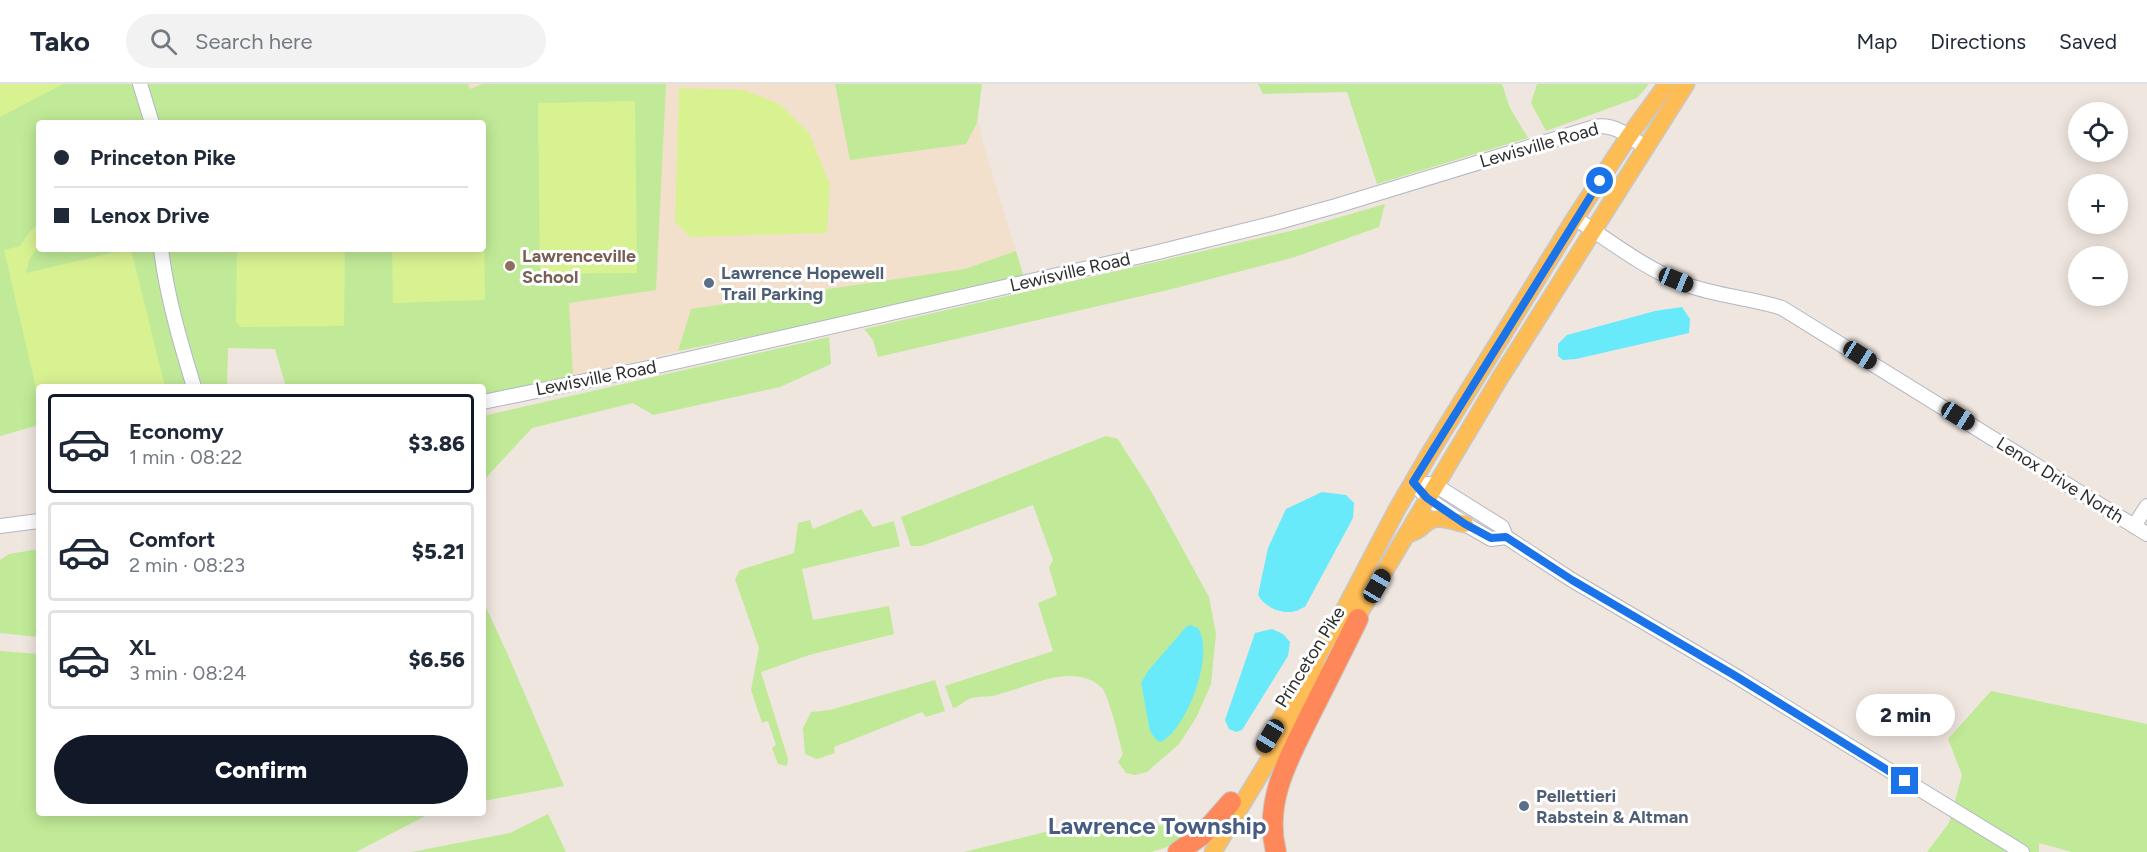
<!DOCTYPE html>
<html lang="en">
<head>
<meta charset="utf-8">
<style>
  :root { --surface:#fff; --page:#f2f2f3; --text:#1f2937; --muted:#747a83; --line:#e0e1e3; --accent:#111827 }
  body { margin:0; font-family:Figtree,sans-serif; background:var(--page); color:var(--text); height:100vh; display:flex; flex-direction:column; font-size:22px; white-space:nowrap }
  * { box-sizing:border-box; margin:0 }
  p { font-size:20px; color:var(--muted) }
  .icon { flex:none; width:33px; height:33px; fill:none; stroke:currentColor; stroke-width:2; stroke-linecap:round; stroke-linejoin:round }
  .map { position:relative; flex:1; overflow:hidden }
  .panel { position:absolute; left:36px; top:300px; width:450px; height:432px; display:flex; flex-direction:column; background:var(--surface); border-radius:6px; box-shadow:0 3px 15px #0003 }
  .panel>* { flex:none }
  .banner { position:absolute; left:36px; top:36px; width:450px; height:132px; border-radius:6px; box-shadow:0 3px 15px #0003; display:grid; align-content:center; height:132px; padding:0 18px; background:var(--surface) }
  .tools { position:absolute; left:2068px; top:18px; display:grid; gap:12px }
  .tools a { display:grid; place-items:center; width:60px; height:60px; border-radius:50%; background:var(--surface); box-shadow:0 3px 15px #0003; font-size:30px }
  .end { position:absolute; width:27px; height:27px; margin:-14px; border:8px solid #1a73e8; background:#fff; box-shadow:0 0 0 3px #fff }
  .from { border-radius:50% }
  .bubble { position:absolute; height:42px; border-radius:21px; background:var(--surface); box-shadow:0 3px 15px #0003; font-size:20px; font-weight:800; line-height:42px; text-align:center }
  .car { position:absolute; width:18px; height:36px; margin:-18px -9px; border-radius:8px; box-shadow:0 0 4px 2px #0007; background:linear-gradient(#222 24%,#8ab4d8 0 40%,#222 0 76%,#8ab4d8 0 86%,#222 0) }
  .banner b { display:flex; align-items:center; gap:21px; height:57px; font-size:22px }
  .banner b+b { border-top:2px solid var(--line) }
  .banner i { width:15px; height:15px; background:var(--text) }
  ul { padding:10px 0 0; list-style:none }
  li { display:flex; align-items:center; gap:18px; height:99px; margin:0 12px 9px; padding:0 6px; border:3px solid var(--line); border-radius:6px }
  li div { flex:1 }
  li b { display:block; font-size:22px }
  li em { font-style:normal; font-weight:800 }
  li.current { border-color:var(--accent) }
  li>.icon { width:54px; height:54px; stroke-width:1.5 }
  .primary-button { display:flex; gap:12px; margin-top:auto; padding:12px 18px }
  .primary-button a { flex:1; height:69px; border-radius:36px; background:var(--accent); color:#fff; font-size:24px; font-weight:800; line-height:69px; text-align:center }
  header { display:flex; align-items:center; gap:36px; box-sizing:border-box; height:84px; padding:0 30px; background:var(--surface); border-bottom:2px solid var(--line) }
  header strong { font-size:28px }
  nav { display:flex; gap:33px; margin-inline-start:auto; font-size:21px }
  .search { width:420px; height:54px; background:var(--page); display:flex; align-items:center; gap:15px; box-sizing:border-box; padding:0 21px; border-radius:33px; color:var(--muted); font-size:22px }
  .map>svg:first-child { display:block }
  .education { fill:#f2e0cd; fill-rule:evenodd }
  .green { fill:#c0ea97; fill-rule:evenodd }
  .pitch { fill:#d8f292 }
  .water { fill:#69eafa }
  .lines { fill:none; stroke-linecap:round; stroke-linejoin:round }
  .minor-casing { stroke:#b2b7c2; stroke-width:16 }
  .major-casing { stroke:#c8c8c8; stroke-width:19 }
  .highway-casing { stroke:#c8c8c8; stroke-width:22 }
  .minor { stroke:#fff; stroke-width:14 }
  .major { stroke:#febc55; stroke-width:16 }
  .highway { stroke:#ff885a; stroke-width:20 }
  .route { stroke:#1a73e8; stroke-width:8 }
  .education-dot { fill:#8d6e63; stroke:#fff; stroke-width:2 }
  .service-dot { fill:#5c6f8a; stroke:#fff; stroke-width:2 }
  .labels { text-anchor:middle; stroke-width:6; stroke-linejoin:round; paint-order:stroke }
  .street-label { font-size:18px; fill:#2d2d2d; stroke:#fff }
  .education-label { font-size:18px; font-weight:bold; fill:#785e54; stroke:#fff; text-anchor:start }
  .service-label { font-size:18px; font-weight:bold; fill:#4e5e75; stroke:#fff; text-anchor:start }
  .district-label { font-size:24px; font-weight:bold; fill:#485c83; stroke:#fff }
</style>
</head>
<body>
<header>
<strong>Tako</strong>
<div class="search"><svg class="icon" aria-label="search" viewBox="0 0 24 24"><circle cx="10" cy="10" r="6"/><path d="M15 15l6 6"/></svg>Search here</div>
<nav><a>Map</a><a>Directions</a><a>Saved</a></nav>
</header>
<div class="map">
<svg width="2147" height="768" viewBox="0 0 2147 768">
  <rect width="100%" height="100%" fill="#efe6df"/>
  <path class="education" d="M 0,0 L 969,0 L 984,62 L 1025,197 L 678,267 L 483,317 L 483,303 L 286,303 L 275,265 L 228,264 L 227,303 L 39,303 ZM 39,39 L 483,39 L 483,165 L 39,165 Z"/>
  <g class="green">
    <path d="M 0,0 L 468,0 L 470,5 L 483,0 L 666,0 L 656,206 L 569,219 L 573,294 L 483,317 L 483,303 L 286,303 L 275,265 L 228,264 L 227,303 L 39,303 L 39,341 L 0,352 ZM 39,39 L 483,39 L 483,165 L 39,165 Z"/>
    <path d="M 835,0 L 982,0 L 977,39 L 966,60 L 850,76 Z"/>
    <path d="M 1258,0 L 1502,0 L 1510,24 L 1528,54 L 1377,100 L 1347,8 L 1263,10 Z"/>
    <path d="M 1537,0 L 1649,0 L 1637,14 L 1546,47 L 1531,19 Z"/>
    <path d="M 1385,120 L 1379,143 L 1295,173 L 1172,205 L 878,273 L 873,256 L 864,245 L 1299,145 Z"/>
    <path d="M 1016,167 L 1025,197 L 678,267 L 691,225 L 965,185 Z"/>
    <path d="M 829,253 L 831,280 L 780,303 L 653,331 L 633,319 L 532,344 L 483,397 L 483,332 Z"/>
    <path d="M 1106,352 L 1118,355 L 1151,407 L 1209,513 L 1216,550 L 1211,600 L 1196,634 L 1179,660 L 1147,688 L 1135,691 L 1126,689 L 1118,678 L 1123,670 C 1120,659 1108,609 1102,604 C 1073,576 1026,605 992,612 C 985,613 976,612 969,615 C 963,618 960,622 953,624 L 945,602 L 1053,567 L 1038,519 L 1057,511 L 1049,483 L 1053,476 L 1033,421 L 922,462 L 911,462 L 901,433 Z"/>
    <path d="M 861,425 L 873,443 L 894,437 L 900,462 L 802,485 L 813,536 L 889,522 L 894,550 L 809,571 L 761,588 L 788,675 L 787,682 L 778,680 L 772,664 L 776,661 L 768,637 L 762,639 L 751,606 L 759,564 L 735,495 L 740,486 L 794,469 L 798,439 L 810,436 L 813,445 Z"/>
    <path d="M 39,465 L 39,553 L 0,549 L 0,476 L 9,470 Z"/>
    <path d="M 483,517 L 508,571 L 564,702 L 483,717 Z"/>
    <path d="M 0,567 L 39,570 L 39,729 L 431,729 L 356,768 L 0,768 Z"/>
    <path d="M 935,596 L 945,627 L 926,633 L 922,628 L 834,663 L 835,669 L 817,675 L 805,670 L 803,644 L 811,628 L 830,626 Z"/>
    <path d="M 1991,607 L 2147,640 L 2147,768 L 2072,768 L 2039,759 L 2039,768 L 1927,768 L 1949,739 L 1962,691 L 1948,655 Z"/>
    <path d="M 548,730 L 566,768 L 411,768 L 510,749 Z"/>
    <path d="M 1197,741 L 1167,763 L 1151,768 L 964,768 L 1065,743 Z"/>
  </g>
  <g class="pitch">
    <path d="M 0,0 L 63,0 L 0,33 Z"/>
    <path d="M 679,4 L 744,6 L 780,20 L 809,49 L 830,101 L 827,149 L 690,153 L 675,138 Z"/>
    <path d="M 635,17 L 637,189 L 540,190 L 538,19 Z"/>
    <path d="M 483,80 L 485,216 L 393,219 L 392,165 L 483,165 Z"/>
    <path d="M 39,140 L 39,161 L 29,176 L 26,189 L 116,168 L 114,165 L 131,165 L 165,303 L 39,303 L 39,317 L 4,166 L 20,162 L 31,146 Z"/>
    <path d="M 237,165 L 345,165 L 344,242 L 241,243 L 236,238 Z"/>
  </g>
  <g class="water">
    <path d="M 1682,223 L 1690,235 L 1689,249 L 1576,275 L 1563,276 L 1558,272 L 1558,260 L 1567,251 L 1655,227 Z"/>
    <path d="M 1322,408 L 1346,411 L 1354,419 L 1353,434 L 1305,523 C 1301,524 1296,528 1291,528 C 1278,529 1264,522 1258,511 L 1268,464 L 1286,425 Z"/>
    <path d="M 1190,541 L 1198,544 C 1215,571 1187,644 1161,658 L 1156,656 L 1150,647 L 1141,599 L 1148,587 L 1186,543 Z"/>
    <path d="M 1272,545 L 1283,550 L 1290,558 L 1288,572 L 1242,646 L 1236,648 L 1229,645 L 1225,636 L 1255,549 Z"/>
  </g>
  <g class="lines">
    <defs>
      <g id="minor">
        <path d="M 140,0 L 152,39"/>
        <path d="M 1575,134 C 1611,158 1647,186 1687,201 C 1718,212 1751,214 1782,224 L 2147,450"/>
        <path d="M 161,165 C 167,213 180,257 194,303"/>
        <path d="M 483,318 L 653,283 L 1150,170 L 1275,139 L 1336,122 L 1595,43 C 1614,39 1631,53 1646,64"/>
        <path d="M 1413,398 L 1427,414 L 1465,440 L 1491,455 L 1506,453 L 1572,496 L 1734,591 L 2022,768"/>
        <path d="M 1428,400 L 1435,401 L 1502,443 L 1506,453"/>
        <path d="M 0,442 L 39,437"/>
        <path d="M 2134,442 L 2147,422"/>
      </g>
      <g id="major">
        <path d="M 1411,449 C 1423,445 1422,440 1431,436 C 1441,431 1454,438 1465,440"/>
        <path d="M 1350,545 L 1500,294 L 1686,0"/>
        <path d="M 1264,663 L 1339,536 L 1396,427 L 1428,372 L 1575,134 L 1629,52 L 1667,0"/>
        <path d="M 1213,768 L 1323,587"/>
      </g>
      <g id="highway">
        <path d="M 1178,768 L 1202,751 L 1231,718"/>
        <path d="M 1276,768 C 1263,716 1290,672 1312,627 C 1327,597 1343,566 1358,535"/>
      </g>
    </defs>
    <use href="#minor" class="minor-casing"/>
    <use href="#major" class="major-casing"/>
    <use href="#highway" class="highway-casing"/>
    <use href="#minor" class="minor"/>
    <use href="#major" class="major"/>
    <use href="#highway" class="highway"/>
  </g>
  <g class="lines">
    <path class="route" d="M 1600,97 L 1413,398 L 1427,414 L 1465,440 L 1491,454 L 1506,453 L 1572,496 L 1734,591 L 1905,697"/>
  </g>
  <circle class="education-dot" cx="510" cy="182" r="6"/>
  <g class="service-dot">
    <circle cx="709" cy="199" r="6"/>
    <circle cx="1524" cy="722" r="6"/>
  </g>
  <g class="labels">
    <g class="street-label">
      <text transform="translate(1539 61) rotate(-16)" y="6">Lewisville Road</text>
      <text transform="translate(1070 188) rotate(-13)" y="6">Lewisville Road</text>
      <text transform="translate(596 294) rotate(-11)" y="6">Lewisville Road</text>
      <text transform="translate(2060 396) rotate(32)" y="6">Lenox Drive North</text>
      <text transform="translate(1310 573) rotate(-58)" y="6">Princeton Pike</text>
    </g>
    <g class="education-label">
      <text x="522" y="178">Lawrenceville<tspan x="522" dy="21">School</tspan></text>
    </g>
    <g class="service-label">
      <text x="721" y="195">Lawrence Hopewell<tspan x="721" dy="21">Trail Parking</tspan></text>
      <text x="1536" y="718">Pellettieri<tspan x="1536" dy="21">Rabstein &amp; Altman</tspan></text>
    </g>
    <g class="district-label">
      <text x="1157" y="750">Lawrence Township</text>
    </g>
  </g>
</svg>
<div class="tools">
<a><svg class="icon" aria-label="locate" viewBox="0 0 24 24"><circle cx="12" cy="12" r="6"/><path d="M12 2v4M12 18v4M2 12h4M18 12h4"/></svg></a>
<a>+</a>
<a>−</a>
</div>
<i class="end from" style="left:1600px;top:97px"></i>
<i class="end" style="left:1905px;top:697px"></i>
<div class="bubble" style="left:1856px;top:610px;width:99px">2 min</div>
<i class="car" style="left:1676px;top:196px;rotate:112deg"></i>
<i class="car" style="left:1860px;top:271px;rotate:122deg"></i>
<i class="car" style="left:1958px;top:332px;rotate:122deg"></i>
<i class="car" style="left:1377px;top:502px;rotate:30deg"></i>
<i class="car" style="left:1270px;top:652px;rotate:211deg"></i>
<div class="banner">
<b><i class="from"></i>Princeton Pike</b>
<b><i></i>Lenox Drive</b>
</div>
<section class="panel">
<ul>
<li class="current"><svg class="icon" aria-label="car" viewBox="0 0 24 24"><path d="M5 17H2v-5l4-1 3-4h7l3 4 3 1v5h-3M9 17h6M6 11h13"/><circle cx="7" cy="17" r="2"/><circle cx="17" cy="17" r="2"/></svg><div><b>Economy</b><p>1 min · 08:22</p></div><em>$3.86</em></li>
<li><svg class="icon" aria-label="car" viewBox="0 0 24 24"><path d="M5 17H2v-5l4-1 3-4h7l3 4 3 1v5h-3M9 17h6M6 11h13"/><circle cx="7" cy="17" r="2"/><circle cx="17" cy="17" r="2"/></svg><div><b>Comfort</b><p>2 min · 08:23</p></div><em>$5.21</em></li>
<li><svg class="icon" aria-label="car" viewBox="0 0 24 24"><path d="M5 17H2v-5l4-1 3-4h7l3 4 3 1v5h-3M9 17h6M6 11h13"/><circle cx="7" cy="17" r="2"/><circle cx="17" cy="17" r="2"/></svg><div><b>XL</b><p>3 min · 08:24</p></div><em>$6.56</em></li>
</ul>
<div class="primary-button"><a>Confirm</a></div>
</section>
</div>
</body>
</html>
